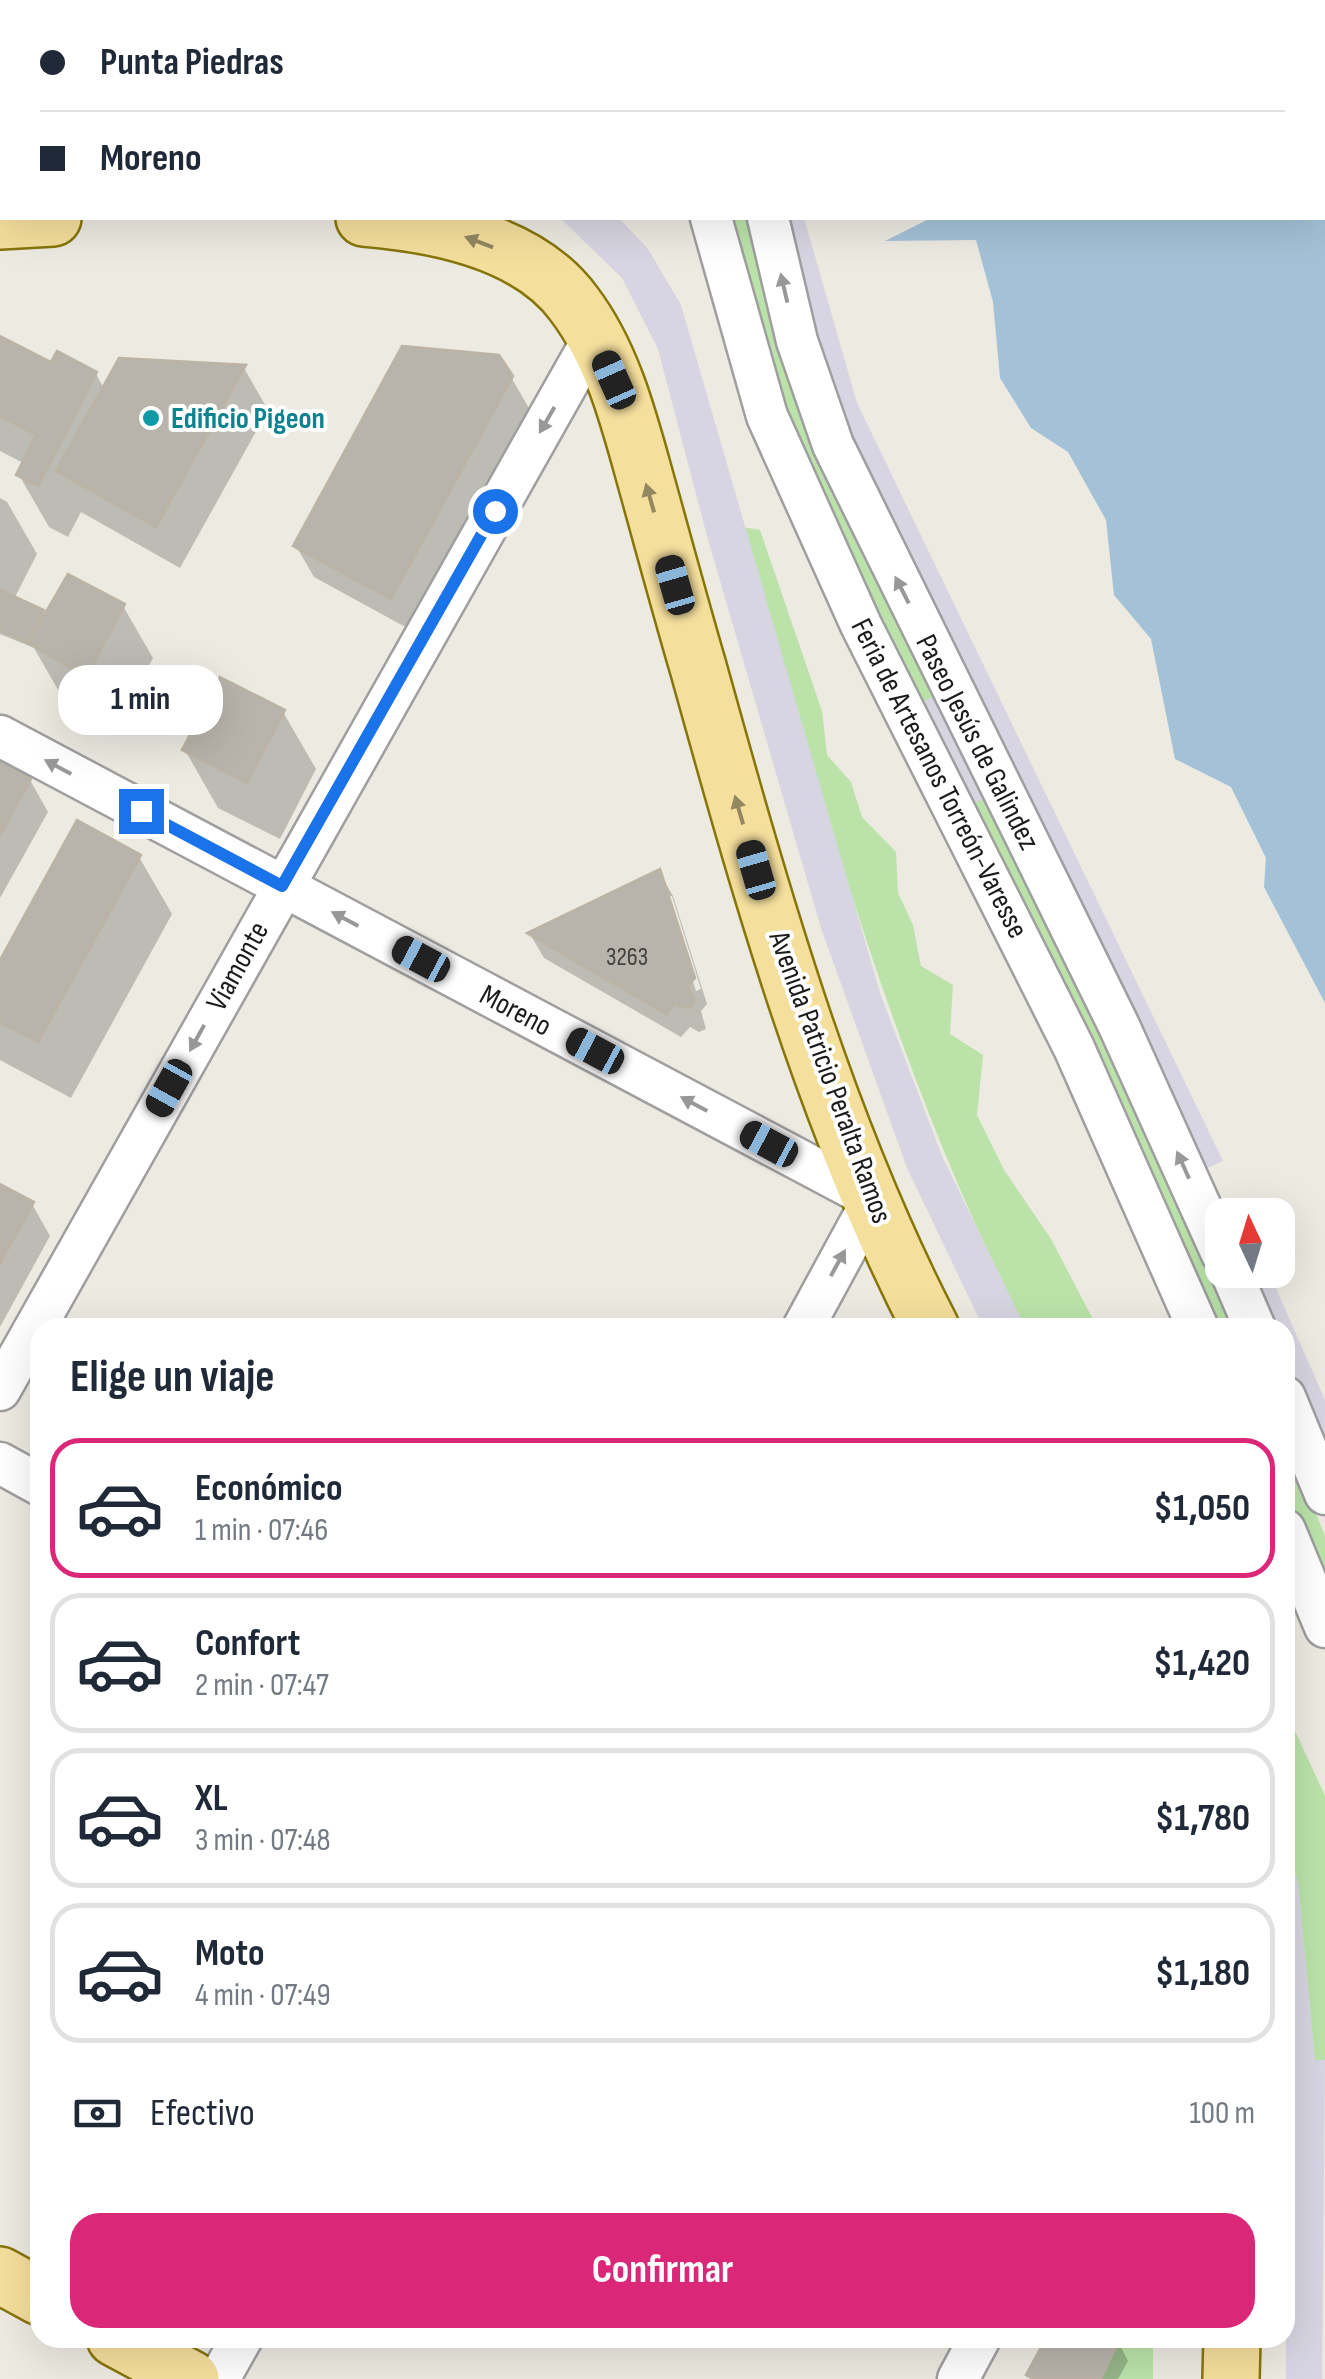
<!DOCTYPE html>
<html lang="es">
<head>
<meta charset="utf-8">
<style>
  :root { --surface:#fff; --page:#f2f2f3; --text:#1f2937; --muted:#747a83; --line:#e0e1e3; --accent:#db2777 }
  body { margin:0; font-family:"Sofia Sans Condensed",sans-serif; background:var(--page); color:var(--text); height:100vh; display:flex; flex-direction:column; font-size:38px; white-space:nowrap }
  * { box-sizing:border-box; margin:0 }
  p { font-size:32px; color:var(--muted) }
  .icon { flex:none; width:55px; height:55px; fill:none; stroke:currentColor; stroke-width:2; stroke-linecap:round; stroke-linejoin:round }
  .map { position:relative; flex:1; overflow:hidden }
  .side { position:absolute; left:30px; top:1318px; width:1265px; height:1030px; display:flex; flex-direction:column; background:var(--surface); border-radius:30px; box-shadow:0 10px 40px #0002 }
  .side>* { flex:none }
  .hud { position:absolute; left:0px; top:0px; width:1325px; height:220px; box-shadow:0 10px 40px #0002; display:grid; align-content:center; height:220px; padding:0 40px; background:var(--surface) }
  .needle { width:65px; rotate:356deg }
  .tools { position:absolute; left:1205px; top:1198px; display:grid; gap:20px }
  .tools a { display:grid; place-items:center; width:90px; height:90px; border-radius:20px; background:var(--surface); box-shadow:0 10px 40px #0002; font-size:50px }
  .end { position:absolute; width:45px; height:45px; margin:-22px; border:12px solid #1a73e8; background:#fff; box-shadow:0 0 0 5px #fff }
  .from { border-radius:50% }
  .bubble { position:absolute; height:70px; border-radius:30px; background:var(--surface); box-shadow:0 10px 40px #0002; font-size:32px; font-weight:700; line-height:70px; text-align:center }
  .car { position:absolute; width:30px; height:60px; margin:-30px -15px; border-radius:12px; box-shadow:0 0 8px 2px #0007; background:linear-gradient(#222 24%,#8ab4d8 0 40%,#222 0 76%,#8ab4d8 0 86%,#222 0) }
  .hud b { display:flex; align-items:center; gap:35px; height:95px; font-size:38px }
  .hud b+b { border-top:2px solid var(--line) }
  .hud i { width:25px; height:25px; background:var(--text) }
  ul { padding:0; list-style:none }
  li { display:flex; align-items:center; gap:30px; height:140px; margin:0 20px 15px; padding:0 20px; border:5px solid var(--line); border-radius:30px }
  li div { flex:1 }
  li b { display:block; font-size:38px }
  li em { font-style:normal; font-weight:700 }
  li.selected { border-color:var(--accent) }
  li>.icon { width:90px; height:90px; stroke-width:1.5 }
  h2 { padding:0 40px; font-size:45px; line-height:120px }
  .pay { display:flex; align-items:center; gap:25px; height:110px; padding:0 40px; font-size:38px }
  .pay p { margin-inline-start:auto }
  .button { display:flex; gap:20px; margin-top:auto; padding:20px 40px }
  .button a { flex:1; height:115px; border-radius:30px; background:var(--accent); color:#fff; font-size:40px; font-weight:700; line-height:115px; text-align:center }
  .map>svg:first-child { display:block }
  .grass { fill:#bbe3a9 }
  .plaza { fill:#d7d5e1 }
  .water { fill:#a4c2d7 }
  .shadow { fill:#0003; fill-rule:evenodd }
  .building { fill:#b8b3ab; stroke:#bcb3a4; stroke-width:2.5 }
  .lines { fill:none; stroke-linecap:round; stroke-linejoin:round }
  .street-casing { stroke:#9f9f9f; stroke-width:45 }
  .primary-casing { stroke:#87750a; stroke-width:60 }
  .street { stroke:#fff; stroke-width:40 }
  .primary { stroke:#f5df9d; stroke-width:55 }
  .oneway { fill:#938762 }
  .oneway2 { fill:#989898 }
  .route { stroke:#1a73e8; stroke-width:12 }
  .culture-dot { fill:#0f9aa8; stroke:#fff; stroke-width:4 }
  .labels { text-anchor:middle; stroke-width:8; stroke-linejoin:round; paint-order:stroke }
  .number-label { font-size:25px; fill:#42413f }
  .culture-label { font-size:30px; font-weight:bold; fill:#0d838f; stroke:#fff; text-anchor:start }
  .street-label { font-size:30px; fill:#1b1b1b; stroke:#fff }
</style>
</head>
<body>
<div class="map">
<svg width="1325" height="2379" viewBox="0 0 1325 2379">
  <rect width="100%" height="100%" fill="#eceae1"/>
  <g class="grass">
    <path d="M 726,218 L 751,218 L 1060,938 L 1238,1327 L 1219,1327 L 1089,1039 L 815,485 L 786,417 Z"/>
    <path d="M 742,527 L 760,530 L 822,711 L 827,755 L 851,782 L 862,817 L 896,852 L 898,893 L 913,925 L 921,966 L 953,985 L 950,1034 L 983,1055 L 977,1115 L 1004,1170 L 1051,1239 L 1097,1327 L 1025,1327 C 894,1073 822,800 742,527 Z"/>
    <path d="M 1285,1438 L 1325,1536 L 1325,1583 L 1285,1483 Z"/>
    <path d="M 1285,1709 L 1325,1796 L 1325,2066 L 1324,2060 L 1315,2061 L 1298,1884 L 1285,1838 Z"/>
    <path d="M 1120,2338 L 1153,2338 L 1153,2379 L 1101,2379 Z"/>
  </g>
  <g class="plaza">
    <path d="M 560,218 L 619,218 L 648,249 L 681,305 L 880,993 L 942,1156 L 1025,1327 L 983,1327 L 907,1168 L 821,928 L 707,536 L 658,349 L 622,278 Z"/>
    <path d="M 784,218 L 804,218 L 857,403 L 1223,1161 L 1205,1169 L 1162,1070 L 838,410 Z"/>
    <path d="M 938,695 L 989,796 L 973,804 L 922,702 Z"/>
    <path d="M 1247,1270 L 1268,1270 L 1325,1400 L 1325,1450 L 1285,1357 L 1285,1328 L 1272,1327 Z"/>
    <path d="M 1285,1838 L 1298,1883 L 1315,2060 L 1325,2060 L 1325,2066 L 1322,2379 L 1286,2379 Z"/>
  </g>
  <path class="water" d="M 913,0 L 1325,0 L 1325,1003 L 1264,887 L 1266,858 L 1231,787 L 1175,759 L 1151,639 L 1114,595 L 1106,520 L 1068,452 L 1031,428 L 1000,378 L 993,302 L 976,240 L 885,241 L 931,218 L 1322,218 L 1322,2 Z"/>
  <g class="shadow">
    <path d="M 700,0 L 766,0 L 767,2 L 708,2 Z"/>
    <path d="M 0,339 L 52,365 L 96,374 L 104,389 L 244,368 L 268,410 L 180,568 L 81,512 L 68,537 L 49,527 L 19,475 L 25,464 L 0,451 Z"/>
    <path d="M 511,377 L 530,410 L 409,629 L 314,577 L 296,546 Z"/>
    <path d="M 0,498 L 7,502 L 37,554 L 14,599 L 46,618 L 123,606 L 153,658 L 116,727 L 61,695 L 34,648 L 0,634 Z"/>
    <path d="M 283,712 L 316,769 L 280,839 L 218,808 L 185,750 Z"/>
    <path d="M 0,764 L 30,780 L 48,812 L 0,898 Z"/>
    <path d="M 139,857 L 172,914 L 71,1098 L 0,1060 L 0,965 Z"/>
    <path d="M 659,872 L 673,896 L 707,1004 L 701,1011 L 706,1029 L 699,1032 L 690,1027 L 681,1037 L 544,958 L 530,934 ZM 666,896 L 672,896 L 701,989 L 696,991 Z"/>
    <path d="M 0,1187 L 32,1204 L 50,1236 L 0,1327 Z"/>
    <path d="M 1049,2338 L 1122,2338 L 1119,2343 L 1128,2361 L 1118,2379 L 1031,2379 L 1029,2375 Z"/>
  </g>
  <g class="building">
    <path d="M 0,336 L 51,362 L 57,351 L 97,372 L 38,486 L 16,475 L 36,435 L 0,416 Z"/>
    <path d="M 402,346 L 499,355 L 513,376 L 391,599 L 293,546 Z"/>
    <path d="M 119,358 L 246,365 L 156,527 L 56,471 Z"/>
    <path d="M 68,574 L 125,604 L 86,677 L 28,643 Z"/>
    <path d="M 0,590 L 44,610 L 28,643 L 0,630 Z"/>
    <path d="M 220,677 L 285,710 L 247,783 L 182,750 Z"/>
    <path d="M 0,761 L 31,779 L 0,835 Z"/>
    <path d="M 77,820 L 141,855 L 38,1042 L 0,1022 L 0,960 Z"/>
    <path d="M 660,869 L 695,978 L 687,987 L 695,1000 L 689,1008 L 675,1004 L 666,1014 L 527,933 Z"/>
    <path d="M 0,1184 L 34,1202 L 0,1263 Z"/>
    <path d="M 1046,2338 L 1120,2338 L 1101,2379 L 1033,2379 L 1026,2375 Z"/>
  </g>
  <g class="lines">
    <defs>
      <g id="street">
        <path d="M 424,0 L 431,2"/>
        <path d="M 542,0 L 549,2"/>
        <path d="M 84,2 L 90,0"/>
        <path d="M 231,2 L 242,0"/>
        <path d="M 0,47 L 2,46"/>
        <path d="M 0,107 L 2,105"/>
        <path d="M 711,218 L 767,416 L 861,625 L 1074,1048 L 1198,1328"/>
        <path d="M 768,218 L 797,341 L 833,445 L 1119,1026 L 1222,1254"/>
        <path d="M 0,736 L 873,1199 L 803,1328"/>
        <path d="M 1230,1270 L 1255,1328"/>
        <path d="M 0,1390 L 595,335"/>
        <path d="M 1285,1397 L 1325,1494"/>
        <path d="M 0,1463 L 40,1485"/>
        <path d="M 1285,1530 L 1325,1627"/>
        <path d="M 219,2379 L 242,2338"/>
        <path d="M 958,2379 L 980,2338"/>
      </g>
      <g id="primary">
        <path d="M 364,218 C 436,224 529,242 574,304 C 615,358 631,428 649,492 C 665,550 681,609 698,667 C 760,890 824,1121 931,1328"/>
        <path d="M 0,221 L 53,218"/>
        <path d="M 0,2275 L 40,2297"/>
        <path d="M 115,2338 L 191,2379"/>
        <path d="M 1231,2379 L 1232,2338"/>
      </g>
    </defs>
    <use href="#street" class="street-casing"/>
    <use href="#primary" class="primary-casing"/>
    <use href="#street" class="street"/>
    <use href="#primary" class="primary"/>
  </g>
  <defs><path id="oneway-solid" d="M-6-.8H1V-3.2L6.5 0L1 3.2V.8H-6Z" transform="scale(2.5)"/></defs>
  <g class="oneway">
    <use href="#oneway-solid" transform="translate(479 242) rotate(-159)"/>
    <use href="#oneway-solid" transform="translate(650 498) rotate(-106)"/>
    <use href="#oneway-solid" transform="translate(739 810) rotate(-106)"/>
  </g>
  <g class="oneway2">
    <use href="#oneway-solid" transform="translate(784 288) rotate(-103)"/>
    <use href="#oneway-solid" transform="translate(547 420) rotate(120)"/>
    <use href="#oneway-solid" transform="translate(902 590) rotate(-117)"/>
    <use href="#oneway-solid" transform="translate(58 767) rotate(-152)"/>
    <use href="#oneway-solid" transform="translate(345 919) rotate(-152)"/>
    <use href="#oneway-solid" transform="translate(197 1038) rotate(119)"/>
    <use href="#oneway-solid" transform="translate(694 1104) rotate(-152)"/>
    <use href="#oneway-solid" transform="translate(1183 1165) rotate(-114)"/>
    <use href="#oneway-solid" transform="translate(838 1263) rotate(-61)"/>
  </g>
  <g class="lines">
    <path class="route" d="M 141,811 L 282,886 L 495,511"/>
  </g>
  <circle class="culture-dot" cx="151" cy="418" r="10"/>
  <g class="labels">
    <g class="number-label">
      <text x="627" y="965">3263</text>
    </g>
    <g class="culture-label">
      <text x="171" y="428">Edificio Pigeon</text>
    </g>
    <g class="street-label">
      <text transform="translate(978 742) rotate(63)" y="10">Paseo Jesús de Galindez</text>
      <text transform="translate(940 778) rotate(63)" y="10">Feria de Artesanos Torreón-Varesse</text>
      <text transform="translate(237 966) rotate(-61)" y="10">Viamonte</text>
      <text transform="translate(516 1010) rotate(28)" y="10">Moreno</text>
      <text transform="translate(831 1077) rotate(70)" y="10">Avenida Patricio Peralta Ramos</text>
    </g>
  </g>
</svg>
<div class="tools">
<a><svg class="needle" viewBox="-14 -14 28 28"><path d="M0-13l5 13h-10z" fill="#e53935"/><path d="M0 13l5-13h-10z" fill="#747a83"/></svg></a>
</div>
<i class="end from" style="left:495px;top:511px"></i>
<i class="end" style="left:141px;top:811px"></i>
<div class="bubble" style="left:58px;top:665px;width:165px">1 min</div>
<i class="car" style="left:614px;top:380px;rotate:336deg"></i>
<i class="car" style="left:675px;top:585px;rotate:344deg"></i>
<i class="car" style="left:756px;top:870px;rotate:344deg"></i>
<i class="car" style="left:421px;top:959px;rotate:298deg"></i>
<i class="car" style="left:595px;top:1051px;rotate:298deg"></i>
<i class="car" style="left:169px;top:1088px;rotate:209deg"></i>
<i class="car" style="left:769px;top:1144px;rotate:298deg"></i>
<div class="hud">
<b><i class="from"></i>Punta Piedras</b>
<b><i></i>Moreno</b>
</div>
<section class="side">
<h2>Elige un viaje</h2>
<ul>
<li class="selected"><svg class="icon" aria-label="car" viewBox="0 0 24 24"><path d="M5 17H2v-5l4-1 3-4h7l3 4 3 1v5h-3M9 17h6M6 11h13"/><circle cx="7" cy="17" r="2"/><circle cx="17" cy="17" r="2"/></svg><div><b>Económico</b><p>1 min · 07:46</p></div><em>$1,050</em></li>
<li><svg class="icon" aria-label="car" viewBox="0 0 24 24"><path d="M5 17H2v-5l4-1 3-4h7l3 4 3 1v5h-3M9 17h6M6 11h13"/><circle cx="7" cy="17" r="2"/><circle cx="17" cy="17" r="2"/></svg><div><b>Confort</b><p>2 min · 07:47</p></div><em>$1,420</em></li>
<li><svg class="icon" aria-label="car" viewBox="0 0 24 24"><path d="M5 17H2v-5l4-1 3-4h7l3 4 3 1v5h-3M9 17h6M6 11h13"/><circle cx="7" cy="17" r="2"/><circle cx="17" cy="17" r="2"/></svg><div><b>XL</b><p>3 min · 07:48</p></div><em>$1,780</em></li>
<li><svg class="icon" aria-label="car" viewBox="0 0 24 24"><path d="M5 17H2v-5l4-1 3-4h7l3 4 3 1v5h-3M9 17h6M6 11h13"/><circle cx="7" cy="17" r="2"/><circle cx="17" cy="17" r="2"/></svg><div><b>Moto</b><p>4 min · 07:49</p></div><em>$1,180</em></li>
</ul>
<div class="pay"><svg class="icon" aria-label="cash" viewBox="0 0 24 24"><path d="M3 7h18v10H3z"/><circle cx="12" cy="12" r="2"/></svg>Efectivo<p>100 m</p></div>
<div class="button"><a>Confirmar</a></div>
</section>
</div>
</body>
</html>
